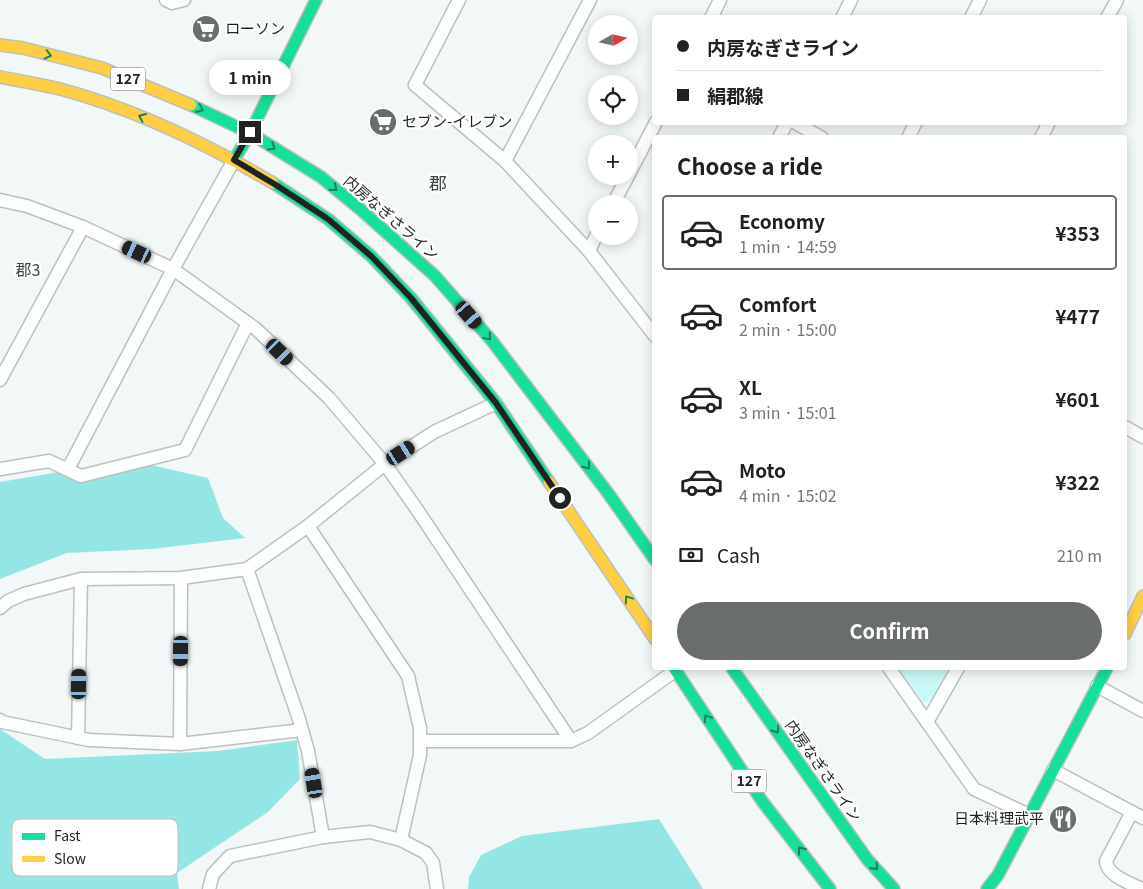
<!DOCTYPE html>
<html lang="en">
<head>
<meta charset="utf-8">
<style>
  :root { --surface:#fff; --page:#f2f2f2; --text:#202124; --muted:#757577; --line:#e0e0e0; --accent:#696e6d }
  body { margin:0; font-family:Georgia,"Noto Sans JP",serif; background:var(--page); color:var(--text); height:100vh; display:flex; flex-direction:column; font-size:19px; white-space:nowrap }
  * { box-sizing:border-box; margin:0 }
  p { font-size:16px; color:var(--muted) }
  .icon { flex:none; width:28px; height:28px; fill:none; stroke:currentColor; stroke-width:2; stroke-linecap:round; stroke-linejoin:round }
  .map { position:relative; flex:1; overflow:hidden }
  .sheet { position:absolute; left:652px; top:135px; width:475px; height:535px; display:flex; flex-direction:column; background:var(--surface); border-radius:5px; box-shadow:0 2px 12px #0003 }
  .sheet>* { flex:none }
  .guide { position:absolute; left:652px; top:15px; width:475px; height:110px; border-radius:5px; box-shadow:0 2px 12px #0003; display:grid; align-content:center; height:110px; padding:0 25px; background:var(--surface) }
  .needle { width:32px; rotate:81deg }
  .controls { position:absolute; left:588px; top:15px; display:grid; gap:10px }
  .controls a { display:grid; place-items:center; width:50px; height:50px; border-radius:50%; background:var(--surface); box-shadow:0 2px 12px #0003; font-size:25px }
  .end { position:absolute; width:22px; height:22px; margin:-11px; border:6px solid #1f2322; background:#fff; box-shadow:0 0 0 2px #fff }
  .from { border-radius:50% }
  .bubble { position:absolute; height:35px; border-radius:18px; background:var(--surface); box-shadow:0 2px 12px #0003; font-size:16px; font-weight:700; line-height:35px; text-align:center }
  .car { position:absolute; width:15px; height:30px; margin:-15px -8px; border-radius:6px; box-shadow:0 0 4px 1px #0007; background:linear-gradient(#222 24%,#8ab4d8 0 40%,#222 0 76%,#8ab4d8 0 86%,#222 0) }
  .guide b { display:flex; align-items:center; gap:18px; height:48px; font-size:19px }
  .guide b+b { border-top:1px solid var(--line) }
  .guide i { width:12px; height:12px; background:var(--text) }
  ul { padding:0; list-style:none }
  li { display:flex; align-items:center; gap:15px; height:75px; margin:0 10px 8px; padding:0 15px; border:2px solid transparent; border-radius:5px }
  li div { flex:1 }
  li b { display:block; font-size:19px }
  li em { font-style:normal; font-weight:700 }
  li.active { border-color:var(--accent) }
  li>.icon { width:45px; height:45px; stroke-width:1.5 }
  h2 { padding:0 25px; font-size:22px; line-height:60px }
  .pay { display:flex; align-items:center; gap:12px; height:55px; padding:0 25px; font-size:19px }
  .pay p { margin-inline-start:auto }
  .button { display:flex; gap:10px; margin-top:auto; padding:10px 25px }
  .button a { flex:1; height:58px; border-radius:30px; background:var(--accent); color:#fff; font-size:20px; font-weight:700; line-height:58px; text-align:center }
  .map>svg:first-child { display:block }
  .green { fill:#c9f9f6 }
  .forest { fill:#94e6e4 }
  .lines { fill:none; stroke-linecap:round; stroke-linejoin:round }
  .street-casing { stroke:#bcc0bf; stroke-width:15 }
  .fast-casing { stroke:#bcc0bf; stroke-width:14 }
  .slow-casing { stroke:#bcc0bf; stroke-width:14 }
  .street { stroke:#fdfefe; stroke-width:12 }
  .fast { stroke:#16e098; stroke-width:11 }
  .slow { stroke:#ffcf43; stroke-width:11 }
  .oneway { stroke:#1a825d }
  .route { stroke:#1f2322; stroke-width:6 }
  .labels { text-anchor:middle; stroke-width:4.5; stroke-linejoin:round; paint-order:stroke }
  .shield { fill:#fff; stroke:#626564; stroke-width:1 }
  .shield-label { font-size:14px; font-weight:bold; fill:#1f2322 }
  .poi-label { font-size:15px; fill:#1f2322; stroke:#fff; text-anchor:start }
  .street-label { font-size:15px; fill:#1f2322; stroke:#fff }
  .neighbourhood-label { font-size:16px; fill:#3d4545; stroke:#fff }
  .quarter-label { font-size:18px; fill:#3d4545; stroke:#fff }
  .key { fill:#fff; stroke:#bcbdbd; stroke-width:1 }
  .key-label { font-size:14px; fill:#1f2322 }
</style>
</head>
<body>
<div class="map">
<svg width="1143" height="889" viewBox="0 0 1143 889">
  <rect width="100%" height="100%" fill="#f2f8f7"/>
  <path class="green" d="M 898,668 L 950,668 L 931,701 L 923,702 Z"/>
  <g class="forest">
    <path d="M 129,460 L 208,478 L 223,518 L 245,538 L 152,549 L 67,553 L 0,579 L 0,482 Z"/>
    <path d="M 0,729 L 45,759 L 218,751 L 297,740 L 300,779 L 268,812 L 177,873 L 179,889 L 0,889 Z"/>
    <path d="M 659,819 L 703,889 L 468,889 L 469,877 L 481,855 L 522,836 Z"/>
  </g>
  <g class="lines">
    <defs>
      <g id="street">
        <path d="M 166,0 L 172,3 L 184,0"/>
        <path d="M 459,0 L 415,85 L 505,161 L 589,251 L 655,336"/>
        <path d="M 711,18 L 720,0"/>
        <path d="M 842,18 L 851,0"/>
        <path d="M 971,18 L 980,0"/>
        <path d="M 1107,18 L 1117,0"/>
        <path d="M 794,122 L 822,138"/>
        <path d="M 779,138 L 787,122"/>
        <path d="M 908,138 L 916,122"/>
        <path d="M 1041,138 L 1049,122"/>
        <path d="M 505,161 L 590,0"/>
        <path d="M 629,174 L 656,122"/>
        <path d="M 0,200 L 27,206 L 83,227 L 173,269 L 256,329 L 329,398 L 385,464 L 418,511 L 571,741"/>
        <path d="M 613,204 L 628,176"/>
        <path d="M 589,251 L 596,236"/>
        <path d="M 0,380 L 83,227"/>
        <path d="M 1125,427 L 1143,437"/>
        <path d="M 0,469 L 49,461 L 81,476 L 185,450 L 248,323"/>
        <path d="M 68,469 L 173,269 L 234,160"/>
        <path d="M 308,526 L 408,676 L 420,728 L 420,755 L 401,840"/>
        <path d="M 247,569 L 299,719 L 308,751 L 323,837"/>
        <path d="M 0,608 L 8,601 L 24,594 L 81,579 L 181,578 L 247,569 L 308,526 L 385,464 L 434,432 L 496,403"/>
        <path d="M 889,668 L 974,789 L 1029,815"/>
        <path d="M 1097,686 L 1143,711"/>
        <path d="M 0,720 L 2,722 L 89,740 L 180,744 L 302,730"/>
        <path d="M 927,722 L 958,668"/>
        <path d="M 78,738 L 81,579"/>
        <path d="M 420,741 L 571,741 L 588,733 L 676,670"/>
        <path d="M 180,744 L 181,578"/>
        <path d="M 1053,770 L 1143,818"/>
        <path d="M 1132,812 L 1106,861 C 1107,876 1130,883 1142,889"/>
        <path d="M 209,889 L 213,874 L 230,856 L 323,837 L 370,832 L 401,840 L 426,853 L 433,863 L 437,889"/>
      </g>
      <g id="fast">
        <path d="M 191,105 L 250,133 L 321,177 L 360,209 L 435,276 L 492,341 L 608,493 L 655,560"/>
        <path d="M 234,160 L 250,133 L 316,0"/>
        <path d="M 273,183 L 328,219 L 371,256 L 411,298 L 496,403 L 549,482"/>
        <path d="M 674,668 L 762,801 L 830,889"/>
        <path d="M 732,668 L 867,859 L 894,889"/>
        <path d="M 987,889 L 998,875 L 1107,668"/>
      </g>
      <g id="slow">
        <path d="M 0,45 L 23,48 L 102,68 L 191,105"/>
        <path d="M 0,77 C 20,81 40,84 60,89 C 135,109 207,144 273,183"/>
        <path d="M 549,482 L 655,639"/>
        <path d="M 1125,634 L 1143,596"/>
      </g>
    </defs>
    <use href="#street" class="street-casing"/>
    <use href="#fast" class="fast-casing"/>
    <use href="#slow" class="slow-casing"/>
    <use href="#street" class="street"/>
    <use href="#fast" class="fast"/>
    <use href="#slow" class="slow"/>
  </g>
  <defs><path id="oneway-chevron" d="M-2-3.5L2.5 0L-2 3.5" fill="none" stroke-width="1.6" stroke-linecap="round" stroke-linejoin="round" transform="scale(1.25)"/></defs>
  <g class="oneway">
    <use href="#oneway-chevron" transform="translate(48 55) rotate(14)"/>
    <use href="#oneway-chevron" transform="translate(200 109) rotate(25)"/>
    <use href="#oneway-chevron" transform="translate(142 117) rotate(-156)"/>
    <use href="#oneway-chevron" transform="translate(272 147) rotate(32)"/>
    <use href="#oneway-chevron" transform="translate(334 188) rotate(39)"/>
    <use href="#oneway-chevron" transform="translate(488 337) rotate(50)"/>
    <use href="#oneway-chevron" transform="translate(587 466) rotate(53)"/>
    <use href="#oneway-chevron" transform="translate(628 599) rotate(-124)"/>
    <use href="#oneway-chevron" transform="translate(707 718) rotate(-123)"/>
    <use href="#oneway-chevron" transform="translate(776 730) rotate(55)"/>
    <use href="#oneway-chevron" transform="translate(801 850) rotate(-128)"/>
    <use href="#oneway-chevron" transform="translate(875 867) rotate(48)"/>
  </g>
  <g class="lines">
    <path class="route" d="M 250,132 L 234,160 L 276,185 L 328,219 L 371,256 L 411,298 L 496,403 L 560,498"/>
  </g>
  <defs>
    <symbol id="supermarket-disc" viewBox="-11 -11 22 22"><circle r="9.5" fill="#696e6d" stroke="#fff"/><path d="M-6-5.5h2.5l.6 2H6L4.5 2H-2.5L-4.4-4H-6ZM-1.5 3.2a1.3 1.3 0 1 0 .1 0ZM3 3.2a1.3 1.3 0 1 0 .1 0Z" fill="#fff"/></symbol>
    <symbol id="restaurant-disc" viewBox="-11 -11 22 22"><circle r="9.5" fill="#696e6d" stroke="#fff"/><path d="M-5-6h1v4h1v-4h1v4h1v-4h1v5L-1.5 .5V6h-2V.5L-5-1ZM5-6V6H3V1.5H1.5Q1.5-4 5-6Z" fill="#fff"/></symbol>
  </defs>
  <g fill-rule="evenodd">
    <use href="#supermarket-disc" x="190" y="13" width="32" height="32"/>
    <use href="#supermarket-disc" x="367" y="106" width="32" height="32"/>
    <use href="#restaurant-disc" x="1047" y="803" width="32" height="32"/>
  </g>
  <g class="labels">
    <g class="shield">
      <rect x="110.5" y="67.5" width="35" height="23" rx="4"/>
      <rect x="731.5" y="769.5" width="35" height="23" rx="4"/>
    </g>
    <g class="shield-label">
      <text x="128" y="84">127</text>
      <text x="749" y="786">127</text>
    </g>
    <g class="poi-label">
      <text x="225" y="34">ローソン</text>
      <text x="402" y="127">セブン-イレブン</text>
      <text x="1044" y="824" text-anchor="end">日本料理武平</text>
    </g>
    <g class="street-label">
      <text transform="translate(391 218) rotate(41)" y="5">内房なぎさライン</text>
      <text transform="translate(823 771) rotate(55)" y="5">内房なぎさライン</text>
    </g>
    <g class="neighbourhood-label">
      <text x="28" y="276">郡3</text>
    </g>
    <g class="quarter-label">
      <text x="438" y="190">郡</text>
    </g>
  </g>
  <rect x="12" y="819" width="166" height="57" rx="8" class="key"/>
  <rect x="22" y="833" width="23" height="7" fill="#16e098"/>
  <rect x="22" y="856" width="23" height="6" fill="#ffcf43"/>
  <g class="key-label">
    <text x="54" y="841">Fast</text>
    <text x="54" y="864">Slow</text>
  </g>
</svg>
<div class="controls">
<a><svg class="needle" viewBox="-14 -14 28 28"><path d="M0-13l5 13h-10z" fill="#e53935"/><path d="M0 13l5-13h-10z" fill="#757577"/></svg></a>
<a><svg class="icon" aria-label="locate" viewBox="0 0 24 24"><circle cx="12" cy="12" r="6"/><path d="M12 2v4M12 18v4M2 12h4M18 12h4"/></svg></a>
<a>+</a>
<a>−</a>
</div>
<i class="end from" style="left:560px;top:498px"></i>
<i class="end" style="left:250px;top:132px"></i>
<div class="bubble" style="left:209px;top:60px;width:82px">1 min</div>
<i class="car" style="left:137px;top:252px;rotate:295deg"></i>
<i class="car" style="left:469px;top:315px;rotate:139deg"></i>
<i class="car" style="left:280px;top:352px;rotate:134deg"></i>
<i class="car" style="left:401px;top:453px;rotate:57deg"></i>
<i class="car" style="left:181px;top:651px;rotate:181deg"></i>
<i class="car" style="left:79px;top:684px;rotate:1deg"></i>
<i class="car" style="left:314px;top:783px;rotate:351deg"></i>
<div class="guide">
<b><i class="from"></i>内房なぎさライン</b>
<b><i></i>絹郡線</b>
</div>
<section class="sheet">
<h2>Choose a ride</h2>
<ul>
<li class="active"><svg class="icon" aria-label="car" viewBox="0 0 24 24"><path d="M5 17H2v-5l4-1 3-4h7l3 4 3 1v5h-3M9 17h6M6 11h13"/><circle cx="7" cy="17" r="2"/><circle cx="17" cy="17" r="2"/></svg><div><b>Economy</b><p>1 min · 14:59</p></div><em>¥353</em></li>
<li><svg class="icon" aria-label="car" viewBox="0 0 24 24"><path d="M5 17H2v-5l4-1 3-4h7l3 4 3 1v5h-3M9 17h6M6 11h13"/><circle cx="7" cy="17" r="2"/><circle cx="17" cy="17" r="2"/></svg><div><b>Comfort</b><p>2 min · 15:00</p></div><em>¥477</em></li>
<li><svg class="icon" aria-label="car" viewBox="0 0 24 24"><path d="M5 17H2v-5l4-1 3-4h7l3 4 3 1v5h-3M9 17h6M6 11h13"/><circle cx="7" cy="17" r="2"/><circle cx="17" cy="17" r="2"/></svg><div><b>XL</b><p>3 min · 15:01</p></div><em>¥601</em></li>
<li><svg class="icon" aria-label="car" viewBox="0 0 24 24"><path d="M5 17H2v-5l4-1 3-4h7l3 4 3 1v5h-3M9 17h6M6 11h13"/><circle cx="7" cy="17" r="2"/><circle cx="17" cy="17" r="2"/></svg><div><b>Moto</b><p>4 min · 15:02</p></div><em>¥322</em></li>
</ul>
<div class="pay"><svg class="icon" aria-label="cash" viewBox="0 0 24 24"><path d="M3 7h18v10H3z"/><circle cx="12" cy="12" r="2"/></svg>Cash<p>210 m</p></div>
<div class="button"><a>Confirm</a></div>
</section>
</div>
</body>
</html>
